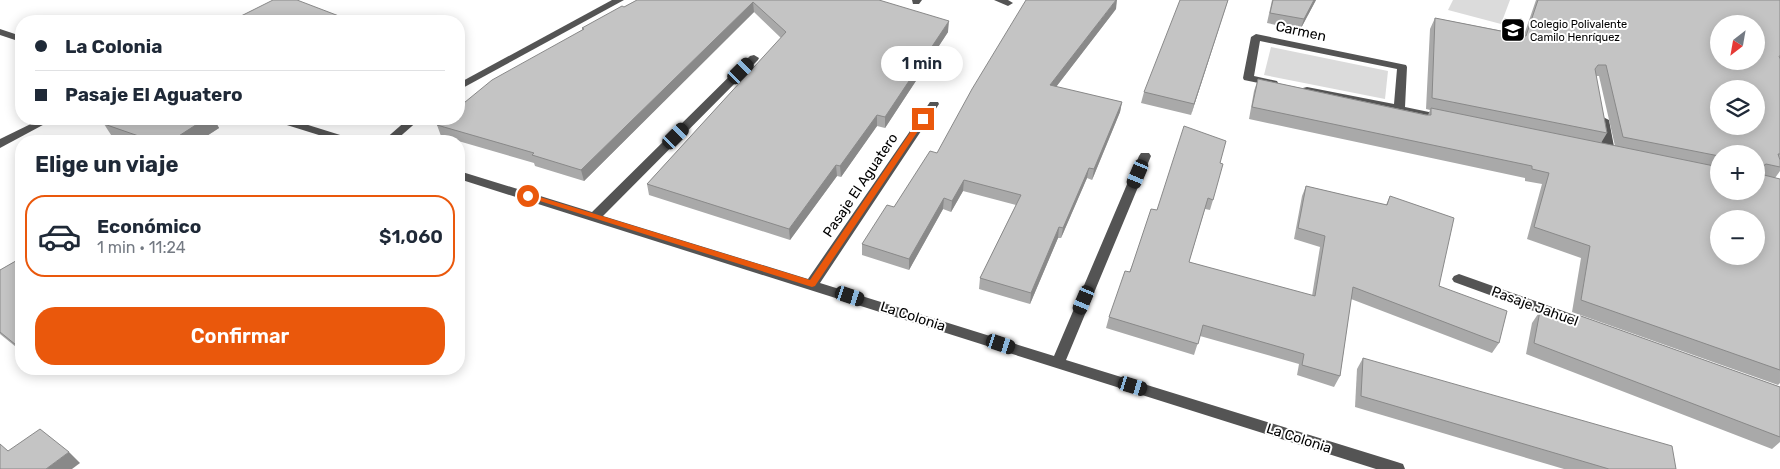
<!DOCTYPE html>
<html lang="es">
<head>
<meta charset="utf-8">
<style>
  :root { --surface:#fff; --page:#f6f6f7; --text:#1f2937; --muted:#747a83; --line:#e0e1e3; --accent:#ea580c }
  body { margin:0; font-family:Rubik,sans-serif; background:var(--page); color:var(--text); height:100vh; display:flex; flex-direction:column; font-size:19px; white-space:nowrap }
  * { box-sizing:border-box; margin:0 }
  p { font-size:16px; color:var(--muted) }
  .icon { flex:none; width:28px; height:28px; fill:none; stroke:currentColor; stroke-width:2; stroke-linecap:round; stroke-linejoin:round }
  .map { position:relative; flex:1; overflow:hidden }
  .side { position:absolute; left:15px; top:135px; width:450px; height:240px; display:flex; flex-direction:column; background:var(--surface); border-radius:20px; box-shadow:0 2px 12px #0003 }
  .side>* { flex:none }
  .top-card { position:absolute; left:15px; top:15px; width:450px; height:110px; border-radius:20px; box-shadow:0 2px 12px #0003; display:grid; align-content:center; height:110px; padding:0 20px; background:var(--surface) }
  .needle { width:32px; rotate:211deg }
  .buttons { position:absolute; left:1710px; top:15px; display:grid; gap:10px }
  .buttons a { display:grid; place-items:center; width:55px; height:55px; border-radius:50%; background:var(--surface); box-shadow:0 2px 12px #0003; font-size:25px }
  .end { position:absolute; width:22px; height:22px; margin:-11px; border:6px solid #ea580c; background:#fff; box-shadow:0 0 0 2px #fff }
  .from { border-radius:50% }
  .bubble { position:absolute; height:35px; border-radius:18px; background:var(--surface); box-shadow:0 2px 12px #0003; font-size:16px; font-weight:600; line-height:35px; text-align:center }
  .car { position:absolute; width:15px; height:30px; margin:-15px -8px; border-radius:6px; box-shadow:0 0 4px 1px #0007; background:linear-gradient(#222 24%,#8ab4d8 0 40%,#222 0 76%,#8ab4d8 0 86%,#222 0) }
  .top-card b { display:flex; align-items:center; gap:18px; height:48px; font-size:19px }
  .top-card b+b { border-top:1px solid var(--line) }
  .top-card i { width:12px; height:12px; background:var(--text) }
  ul { padding:0; list-style:none }
  li { display:flex; align-items:center; gap:15px; height:82px; margin:0 10px 8px; padding:0 10px; border:2px solid transparent; border-radius:20px }
  li div { flex:1 }
  li b { display:block; font-size:19px }
  li em { font-style:normal; font-weight:600 }
  li.selected { border-color:var(--accent) }
  li>.icon { width:45px; height:45px; stroke-width:1.5 }
  h2 { padding:0 20px; font-size:22px; line-height:60px }
  .action { display:flex; gap:10px; margin-top:auto; padding:10px 20px }
  .action a { flex:1; height:58px; border-radius:20px; background:var(--accent); color:#fff; font-size:20px; font-weight:600; line-height:58px; text-align:center }
  .map>svg:first-child { display:block }
  .green { fill:#dbdbdb }
  .lines { fill:none; stroke-linecap:round; stroke-linejoin:round }
  .minor { fill:#545454; fill-rule:evenodd }
  .wall { fill:#a9a9a9; fill-rule:evenodd }
  .shaded-wall { fill:#898989 }
  .building { fill:#c4c4c4; stroke:#898989; fill-rule:evenodd }
  .route { fill:#ea580c }
  .labels { text-anchor:middle; stroke-width:4; stroke-linejoin:round; paint-order:stroke }
  .far-poi-label { font-size:11px; fill:#000; stroke:#fff; text-anchor:start }
  .street-label { font-size:14px; fill:#000; stroke:#fff }
</style>
</head>
<body>
<div class="map">
<svg width="1780" height="469" viewBox="0 0 1780 469">
  <rect width="100%" height="100%" fill="#fff"/>
  <g class="green">
    <path d="M 1453,0 L 1510,0 L 1501,24 L 1448,10 Z"/>
    <path d="M 1271,47 L 1388,71 L 1385,99 L 1264,75 Z"/>
  </g>
  <g class="lines">
    <g class="minor">
      <path d="M 612,0 L 624,0 L 459,90 L 459,83 Z"/>
      <path d="M 912,0 L 922,0 L 919,4 L 913,4 Z"/>
      <path d="M 994,0 L 1008,0 L 1013,3 L 1008,6 Z"/>
      <path d="M 0,29 L 21,36 L 21,42 L 0,35 Z"/>
      <path d="M 1256,34 L 1406,65 L 1407,67 L 1405,107 L 1448,116 L 1449,118 L 1444,121 L 1303,92 L 1302,90 L 1303,88 L 1307,87 L 1394,104 L 1397,69 L 1260,41 L 1254,76 L 1277,81 L 1278,83 L 1273,86 L 1244,80 L 1243,78 L 1251,37 Z"/>
      <path d="M 754,55 L 759,58 L 758,60 L 603,216 L 808,279 L 930,102 L 938,102 L 939,104 L 820,283 L 1054,356 L 1139,156 L 1141,153 L 1149,153 L 1151,156 L 1066,360 L 1397,462 L 1403,464 L 1405,469 L 1376,469 L 459,179 L 459,171 L 592,212 L 750,56 Z"/>
      <path d="M 1603,117 L 1609,120 L 1615,152 L 1609,156 L 1603,152 L 1597,120 Z"/>
      <path d="M 41,119 L 54,119 L 0,148 L 0,139 Z"/>
      <path d="M 273,119 L 289,119 L 353,139 L 355,141 L 338,141 L 274,121 Z"/>
      <path d="M 408,119 L 420,119 L 395,141 L 383,141 Z"/>
      <path d="M 1459,274 L 1594,322 L 1596,326 L 1594,330 L 1589,331 L 1454,282 L 1452,279 L 1454,276 Z"/>
    </g>
  </g>
  <g class="wall">
    <path d="M 637,0 L 879,0 L 948,32 L 885,128 L 877,126 L 841,177 L 837,176 L 790,240 L 649,195 L 647,184 L 781,38 L 754,12 L 584,181 L 535,166 L 534,163 L 441,136 L 437,125 L 582,30 L 582,28 L 624,7 Z"/>
    <path d="M 1228,0 L 1191,115 L 1141,103 L 1144,92 Z"/>
    <path d="M 1272,0 L 1316,0 L 1300,30 L 1267,23 Z"/>
    <path d="M 1536,0 L 1780,0 L 1780,171 L 1775,178 L 1780,179 L 1780,383 L 1778,385 L 1572,312 L 1581,258 L 1527,239 L 1542,184 L 1525,181 L 1525,178 L 1249,119 L 1254,91 L 1258,79 L 1428,115 L 1430,110 L 1426,109 L 1430,29 L 1435,18 L 1524,35 ZM 1596,76 L 1599,76 L 1615,146 L 1601,143 L 1607,133 ZM 1719,154 L 1756,154 L 1719,191 Z"/>
    <path d="M 1116,9 L 1056,87 L 1122,102 L 1120,112 L 1092,180 L 1087,178 L 1061,238 L 1058,238 L 1030,304 L 979,289 L 980,278 L 1016,205 L 963,191 L 951,212 L 943,209 L 909,270 L 862,255 L 862,244 L 894,207 L 937,153 Z"/>
    <path d="M 113,119 L 214,119 L 219,128 L 199,141 L 123,141 L 113,138 L 104,124 Z"/>
    <path d="M 1220,163 L 1213,200 L 1210,210 L 1205,209 L 1189,262 L 1312,296 L 1320,247 L 1294,239 L 1302,196 L 1306,186 L 1386,205 L 1390,196 L 1439,286 L 1499,343 L 1492,353 L 1351,299 L 1340,376 L 1334,387 L 1297,375 L 1299,364 L 1200,336 L 1194,355 L 1106,328 L 1109,317 L 1157,210 Z"/>
    <path d="M 21,258 L 21,351 L 0,334 L 0,270 Z"/>
    <path d="M 1540,311 L 1572,323 L 1578,315 L 1780,387 L 1780,442 L 1772,449 L 1526,354 L 1532,323 Z"/>
    <path d="M 1363,358 L 1676,469 L 1564,469 L 1355,407 L 1357,369 Z"/>
  </g>
  <g class="shaded-wall">
    <path d="M 1116,0 L 1117,0 L 1116,9 L 1049,96 L 1050,85 Z"/>
    <path d="M 1228,0 L 1191,115 L 1194,104 Z"/>
    <path d="M 1314,0 L 1316,0 L 1300,30 L 1304,19 Z"/>
    <path d="M 753,2 L 754,12 L 584,181 L 581,170 Z"/>
    <path d="M 949,21 L 948,32 L 885,128 L 885,117 Z"/>
    <path d="M 1122,102 L 1120,112 L 1092,180 L 1094,169 Z"/>
    <path d="M 877,115 L 877,126 L 841,177 L 840,166 Z"/>
    <path d="M 202,119 L 214,119 L 219,128 L 199,141 L 171,141 Z"/>
    <path d="M 836,165 L 837,176 L 790,240 L 789,229 Z"/>
    <path d="M 1089,168 L 1087,178 L 1061,238 L 1063,228 Z"/>
    <path d="M 964,180 L 963,191 L 951,212 L 952,201 Z"/>
    <path d="M 944,198 L 943,209 L 909,270 L 909,259 Z"/>
    <path d="M 1059,227 L 1058,238 L 1030,304 L 1031,293 Z"/>
    <path d="M 69,452 L 80,463 L 72,469 L 46,469 Z"/>
  </g>
  <g class="building">
    <path d="M 273,0 L 297,0 L 352,21 L 231,21 Z"/>
    <path d="M 637,0 L 879,0 L 949,21 L 885,117 L 877,115 L 840,166 L 836,165 L 789,229 L 647,184 L 786,32 L 753,2 L 581,170 L 532,155 L 534,153 L 437,125 L 445,119 L 459,119 L 459,107 L 492,80 L 584,29 L 582,28 L 622,6 L 624,7 Z"/>
    <path d="M 1026,0 L 1116,0 L 1050,85 L 1122,102 L 1094,169 L 1089,168 L 1063,228 L 1059,227 L 1031,293 L 980,278 L 1021,195 L 964,180 L 952,201 L 944,198 L 909,259 L 862,244 L 887,205 L 894,207 L 930,151 L 937,153 L 972,89 Z"/>
    <path d="M 1180,0 L 1228,0 L 1194,104 L 1144,92 Z"/>
    <path d="M 1273,0 L 1314,0 L 1304,19 L 1270,13 Z"/>
    <path d="M 1538,0 L 1780,0 L 1780,56 L 1779,56 L 1780,59 L 1780,154 L 1778,154 L 1780,160 L 1780,167 L 1766,164 L 1763,166 L 1764,175 L 1780,179 L 1780,370 L 1581,300 L 1590,246 L 1534,227 L 1549,173 L 1532,169 L 1532,166 L 1252,107 L 1258,79 L 1426,115 L 1431,115 L 1431,108 L 1719,167 L 1719,191 L 1756,191 L 1756,154 L 1719,154 L 1719,156 L 1623,137 L 1606,65 L 1598,65 L 1595,69 L 1607,133 L 1432,98 L 1435,18 L 1526,36 ZM 1719,24 L 1756,24 L 1756,61 L 1719,61 ZM 1719,89 L 1756,89 L 1756,126 L 1719,126 ZM 1719,219 L 1756,219 L 1756,256 L 1719,256 Z"/>
    <path d="M 113,119 L 205,119 L 171,141 L 153,141 L 104,124 Z"/>
    <path d="M 1184,126 L 1226,141 L 1220,163 L 1223,164 L 1213,200 L 1208,198 L 1189,262 L 1315,296 L 1325,236 L 1298,228 L 1306,186 L 1387,205 L 1390,196 L 1454,218 L 1439,286 L 1507,311 L 1499,343 L 1353,287 L 1340,376 L 1302,365 L 1304,354 L 1203,325 L 1198,344 L 1109,317 L 1125,271 L 1130,272 L 1151,209 L 1157,210 Z"/>
    <path d="M 21,258 L 21,349 L 0,332 L 0,270 Z"/>
    <path d="M 1540,311 L 1576,325 L 1578,315 L 1780,387 L 1780,437 L 1534,343 Z"/>
    <path d="M 1363,358 L 1672,446 L 1676,469 L 1609,469 L 1361,396 Z"/>
    <path d="M 40,429 L 69,452 L 46,469 L 0,469 L 0,444 L 8,451 Z"/>
  </g>
  <path class="route" d="M 923,117 L 926,119 L 815,286 L 812,287 L 524,196 L 530,194 L 810,280 L 920,118 Z"/>
  <defs>
    <symbol id="school-square" viewBox="-11 -11 22 22"><rect x="-9" y="-9" width="18" height="18" rx="4" fill="#000" stroke="#fff"/><path d="M0-5L7-2L0 1L-7-2ZM-4 1L0 2.5L4 1V4Q0 6-4 4Z" fill="#fff"/></symbol>
  </defs>
  <g fill-rule="evenodd">
    <use href="#school-square" x="1499" y="16" width="28" height="28"/>
  </g>
  <g class="labels">
    <g class="far-poi-label">
      <text x="1530" y="28">Colegio Polivalente<tspan x="1530" dy="13">Camilo Henríquez</tspan></text>
    </g>
    <g class="street-label">
      <text transform="translate(1301 31) rotate(12)" y="5">Carmen</text>
      <text transform="translate(860 185) rotate(-56)" y="5">Pasaje El Aguatero</text>
      <text transform="translate(1535 306) rotate(20)" y="5">Pasaje Jahuel</text>
      <text transform="translate(913 316) rotate(18)" y="5">La Colonia</text>
      <text transform="translate(1299 438) rotate(18)" y="5">La Colonia</text>
    </g>
  </g>
</svg>
<div class="buttons">
<a><svg class="needle" viewBox="-14 -14 28 28"><path d="M0-13l5 13h-10z" fill="#e53935"/><path d="M0 13l5-13h-10z" fill="#747a83"/></svg></a>
<a><svg class="icon" aria-label="layers" viewBox="0 0 24 24"><path d="M12 4l9 5-9 5-9-5zM3 14l9 5 9-5"/></svg></a>
<a>+</a>
<a>−</a>
</div>
<i class="end from" style="left:528px;top:196px"></i>
<i class="end" style="left:923px;top:119px"></i>
<div class="bubble" style="left:881px;top:46px;width:82px">1 min</div>
<i class="car" style="left:741px;top:71px;rotate:45deg"></i>
<i class="car" style="left:676px;top:136px;rotate:45deg"></i>
<i class="car" style="left:1138px;top:174px;rotate:203deg"></i>
<i class="car" style="left:850px;top:296px;rotate:108deg"></i>
<i class="car" style="left:1084px;top:300px;rotate:203deg"></i>
<i class="car" style="left:1001px;top:344px;rotate:108deg"></i>
<i class="car" style="left:1133px;top:386px;rotate:107deg"></i>
<div class="top-card">
<b><i class="from"></i>La Colonia</b>
<b><i></i>Pasaje El Aguatero</b>
</div>
<section class="side">
<h2>Elige un viaje</h2>
<ul>
<li class="selected"><svg class="icon" aria-label="car" viewBox="0 0 24 24"><path d="M5 17H2v-5l4-1 3-4h7l3 4 3 1v5h-3M9 17h6M6 11h13"/><circle cx="7" cy="17" r="2"/><circle cx="17" cy="17" r="2"/></svg><div><b>Económico</b><p>1 min · 11:24</p></div><em>$1,060</em></li>
</ul>
<div class="action"><a>Confirmar</a></div>
</section>
</div>
</body>
</html>
